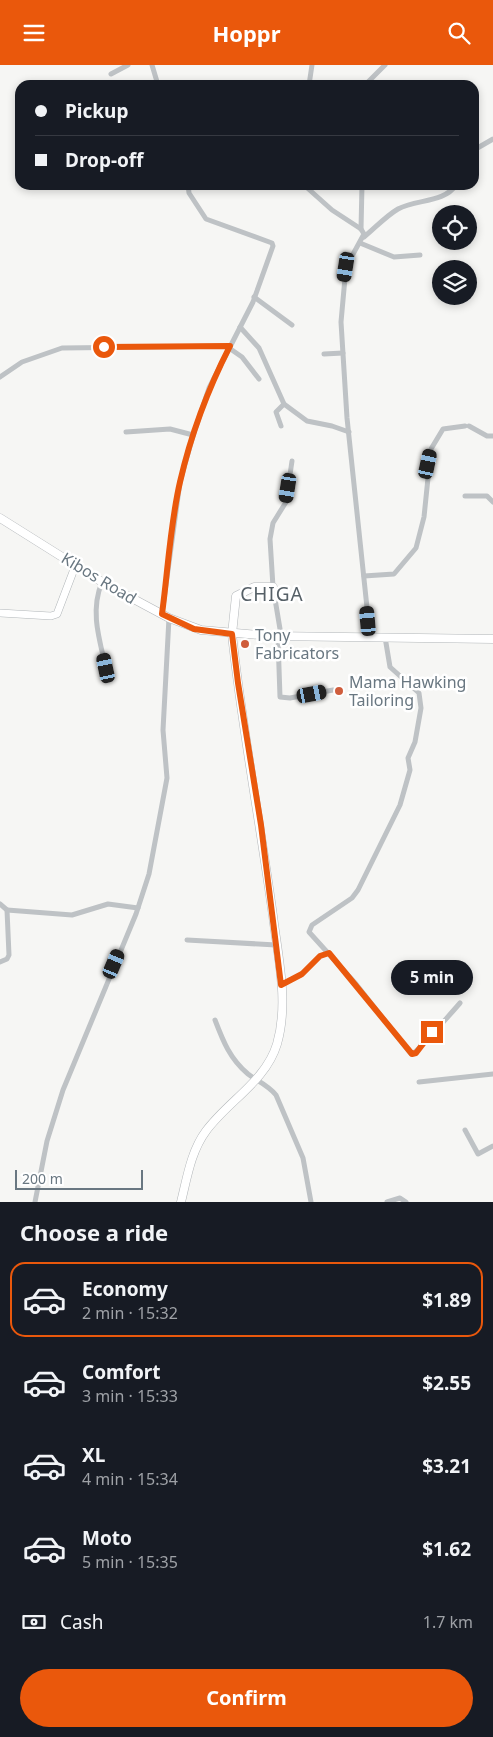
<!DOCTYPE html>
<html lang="en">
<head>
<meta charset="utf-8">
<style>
  :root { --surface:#171b24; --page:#20242c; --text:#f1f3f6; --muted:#9ea1a6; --line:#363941; --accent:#ea580c }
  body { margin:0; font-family:"Noto Sans",sans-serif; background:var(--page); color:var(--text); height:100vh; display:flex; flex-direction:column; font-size:19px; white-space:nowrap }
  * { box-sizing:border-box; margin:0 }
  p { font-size:16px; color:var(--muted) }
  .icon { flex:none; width:28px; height:28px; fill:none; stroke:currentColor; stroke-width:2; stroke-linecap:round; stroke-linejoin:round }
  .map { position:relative; height:1137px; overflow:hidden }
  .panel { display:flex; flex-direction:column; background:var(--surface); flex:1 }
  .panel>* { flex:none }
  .guide { position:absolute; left:15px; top:15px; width:464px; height:110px; border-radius:15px; box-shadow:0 2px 8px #0003; display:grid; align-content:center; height:110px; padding:0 20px; background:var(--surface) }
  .fabs { position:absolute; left:432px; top:140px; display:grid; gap:10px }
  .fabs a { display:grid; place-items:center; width:45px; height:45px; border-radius:50%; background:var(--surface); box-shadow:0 2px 8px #0003; font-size:25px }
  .scale { position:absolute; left:15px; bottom:12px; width:128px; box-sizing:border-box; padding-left:5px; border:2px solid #697781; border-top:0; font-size:14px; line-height:18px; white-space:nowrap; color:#697781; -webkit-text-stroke:4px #fff; paint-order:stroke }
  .end { position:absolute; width:22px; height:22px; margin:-11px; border:6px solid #ea580c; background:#fff; box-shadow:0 0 0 2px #fff }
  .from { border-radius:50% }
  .bubble { position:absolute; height:35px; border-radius:18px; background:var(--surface); box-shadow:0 2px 8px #0003; font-size:16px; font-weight:700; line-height:35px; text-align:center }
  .car { position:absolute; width:15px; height:30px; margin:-15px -8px; border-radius:6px; box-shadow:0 0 4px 1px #0007; background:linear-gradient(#222 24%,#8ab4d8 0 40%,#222 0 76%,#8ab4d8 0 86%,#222 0) }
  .guide b { display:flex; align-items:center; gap:18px; height:48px; font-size:19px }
  .guide b+b { border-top:1px solid var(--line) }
  .guide i { width:12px; height:12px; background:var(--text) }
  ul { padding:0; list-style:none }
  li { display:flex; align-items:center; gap:15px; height:75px; margin:0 10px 8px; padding:0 10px; border:2px solid transparent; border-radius:15px }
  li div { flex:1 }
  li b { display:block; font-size:19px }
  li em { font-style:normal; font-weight:700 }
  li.on { border-color:var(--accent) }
  li>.icon { width:45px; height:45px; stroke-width:1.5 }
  h2 { padding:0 20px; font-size:22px; line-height:60px }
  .pay { display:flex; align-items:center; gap:12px; height:55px; padding:0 20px; font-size:19px }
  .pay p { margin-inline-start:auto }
  .primary-button { display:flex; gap:10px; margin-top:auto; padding:10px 20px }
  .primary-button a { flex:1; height:58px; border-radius:30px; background:var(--accent); color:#fff; font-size:20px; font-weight:700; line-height:58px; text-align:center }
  header { display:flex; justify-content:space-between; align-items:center; height:65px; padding:0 20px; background:var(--accent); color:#fff; font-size:22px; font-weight:700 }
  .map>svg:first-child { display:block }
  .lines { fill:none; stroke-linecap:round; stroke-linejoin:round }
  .secondary-casing { stroke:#b1b6b9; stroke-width:8 }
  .primary-casing { stroke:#b2b6b9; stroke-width:9 }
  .street { stroke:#bec2c5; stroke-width:5 }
  .secondary { stroke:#fff; stroke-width:7 }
  .primary { stroke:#fff; stroke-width:8 }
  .route { stroke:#ea580c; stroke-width:6 }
  .poi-dot { fill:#cf5d3c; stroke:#fff; stroke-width:2 }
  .labels { text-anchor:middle; stroke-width:5; stroke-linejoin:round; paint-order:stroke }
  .street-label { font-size:16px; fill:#697781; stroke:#fff }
  .poi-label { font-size:16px; fill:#697781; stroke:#fff; text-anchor:start }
  .quarter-label { font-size:19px; letter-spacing:1px; fill:#566067; stroke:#fff }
</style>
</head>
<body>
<header><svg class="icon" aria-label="menu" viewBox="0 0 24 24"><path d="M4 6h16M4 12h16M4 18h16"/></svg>Hoppr<svg class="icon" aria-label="search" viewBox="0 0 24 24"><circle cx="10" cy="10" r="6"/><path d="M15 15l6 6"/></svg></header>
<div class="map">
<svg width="493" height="1137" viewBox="0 0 493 1137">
  <rect width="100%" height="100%" fill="#f6f6f4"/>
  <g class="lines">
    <defs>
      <path id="secondary" d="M 0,548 L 51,551 L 57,549 L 76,499"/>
      <g id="primary">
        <path d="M 0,453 L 102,517 L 169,553 L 201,565 L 271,571 L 493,574"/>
        <path d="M 181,1137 C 187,1113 191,1086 206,1066 C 228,1036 266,1016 277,979 C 289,938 278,892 273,851 C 260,757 242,663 232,569 L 236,531 L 254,522 L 273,522"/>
      </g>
    </defs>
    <use href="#secondary" class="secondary-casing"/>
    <use href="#primary" class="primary-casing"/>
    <g class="street">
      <path d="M 152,0 L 158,20"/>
      <path d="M 111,9 L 128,0"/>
      <path d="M 309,20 L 312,0"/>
      <path d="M 365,20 L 385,0"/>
      <path d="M 474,85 L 493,74"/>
      <path d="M 304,120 L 332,145 L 361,164 L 364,169 L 346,202 L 341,257 L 347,353 L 370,571"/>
      <path d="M 361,164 L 362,120"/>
      <path d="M 364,172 C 375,163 386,151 398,144 C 416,134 444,138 456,120"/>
      <path d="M 360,178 L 394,192 L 420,190"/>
      <path d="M 254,232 L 292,260"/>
      <path d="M 240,262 L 259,283 L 284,339 L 307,356 L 332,361 L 349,367"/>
      <path d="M 229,283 L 242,292 L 259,314"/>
      <path d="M 324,289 L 343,288"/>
      <path d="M 0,312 L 22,297 L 62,283 L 230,281"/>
      <path d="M 281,361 L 276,347 L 284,339"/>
      <path d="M 469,361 L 487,371 L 493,371"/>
      <path d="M 126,367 L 170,364 L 193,370"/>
      <path d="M 292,396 L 286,437 L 273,458 L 270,474 L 273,522 L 281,570 L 278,574 L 280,632 L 290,633 L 333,625"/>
      <path d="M 465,431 L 487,431 L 493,437"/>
      <path d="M 364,511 L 394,509 L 416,483 L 424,452 L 431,384 L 443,364 L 465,361"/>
      <path d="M 102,517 C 90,546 99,573 106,603"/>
      <path d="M 162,549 L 180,417 L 192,374 L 209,323 L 253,237 L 273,181 L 272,178 L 206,154 L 189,128 L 188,120"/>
      <path d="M 385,572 L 390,602 L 419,628 L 421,643 L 415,677 L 408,693 L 410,705 L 400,740 L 358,825 L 352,833 L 312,860 L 309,867 L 356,919 L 411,989 C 416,989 453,946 460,938"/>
      <path d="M 0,839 L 7,845 L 9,890 L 7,894 L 0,897"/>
      <path d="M 7,845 L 72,850 L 108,839 L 138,843"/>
      <path d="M 187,875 L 276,880"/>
      <path d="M 281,920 L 302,909 L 320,891 L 329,888"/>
      <path d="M 215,955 C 223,976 230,994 248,1009 C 257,1016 268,1020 276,1030 L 303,1093 L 311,1137"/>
      <path d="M 419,1017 L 493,1009"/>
      <path d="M 465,1065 L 478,1089 L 493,1081"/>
      <path d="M 35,1137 L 47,1076 L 63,1025 L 136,849 L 149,809 L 167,713 L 163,665 L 169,553"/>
      <path d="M 387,1137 L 400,1133 L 406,1137"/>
    </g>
    <use href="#secondary" class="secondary"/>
    <use href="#primary" class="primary"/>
  </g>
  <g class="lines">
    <path class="route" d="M 104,282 L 230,281 C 208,324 191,369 180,417 C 170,460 168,505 162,549 L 194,564 L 232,569 L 238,618 L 261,760 L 281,920 L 302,909 L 320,891 L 329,888 L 412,989 L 416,988 L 432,967"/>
  </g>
  <g class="poi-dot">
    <circle cx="245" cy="579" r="5"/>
    <circle cx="339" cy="626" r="5"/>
  </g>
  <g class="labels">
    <g class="street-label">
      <text transform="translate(99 513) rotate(31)" y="6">Kibos Road</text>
    </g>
    <g class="poi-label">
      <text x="255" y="576">Tony<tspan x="255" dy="18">Fabricators</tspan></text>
      <text x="349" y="623">Mama Hawking<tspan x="349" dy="18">Tailoring</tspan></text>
    </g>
    <g class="quarter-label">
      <text x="272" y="536">CHIGA</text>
    </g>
  </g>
</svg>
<div class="fabs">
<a><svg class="icon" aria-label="locate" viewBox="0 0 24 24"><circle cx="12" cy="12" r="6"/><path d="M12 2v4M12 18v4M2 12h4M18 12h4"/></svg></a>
<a><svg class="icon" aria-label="layers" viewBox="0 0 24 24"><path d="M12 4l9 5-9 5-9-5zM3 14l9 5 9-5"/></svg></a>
</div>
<div class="scale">200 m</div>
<i class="end from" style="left:104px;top:282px"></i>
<i class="end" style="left:432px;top:967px"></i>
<div class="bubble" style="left:391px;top:895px;width:82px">5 min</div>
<i class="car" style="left:346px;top:202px;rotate:189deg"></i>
<i class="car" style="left:428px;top:399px;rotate:12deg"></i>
<i class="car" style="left:288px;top:423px;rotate:189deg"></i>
<i class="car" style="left:368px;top:556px;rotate:355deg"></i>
<i class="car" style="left:106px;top:603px;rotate:348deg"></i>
<i class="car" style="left:312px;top:629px;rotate:79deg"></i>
<i class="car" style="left:114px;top:899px;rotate:23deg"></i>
<div class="guide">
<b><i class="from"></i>Pickup</b>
<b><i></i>Drop-off</b>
</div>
</div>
<section class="panel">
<h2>Choose a ride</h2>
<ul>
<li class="on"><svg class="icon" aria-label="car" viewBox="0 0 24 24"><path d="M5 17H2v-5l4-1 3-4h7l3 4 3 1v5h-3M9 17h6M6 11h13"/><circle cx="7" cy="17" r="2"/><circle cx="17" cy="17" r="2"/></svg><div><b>Economy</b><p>2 min · 15:32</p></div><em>$1.89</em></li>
<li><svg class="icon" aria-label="car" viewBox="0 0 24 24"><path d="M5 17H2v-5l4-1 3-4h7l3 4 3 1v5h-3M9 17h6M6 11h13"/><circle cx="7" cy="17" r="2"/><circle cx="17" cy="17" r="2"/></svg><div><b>Comfort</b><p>3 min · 15:33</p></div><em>$2.55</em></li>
<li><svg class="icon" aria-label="car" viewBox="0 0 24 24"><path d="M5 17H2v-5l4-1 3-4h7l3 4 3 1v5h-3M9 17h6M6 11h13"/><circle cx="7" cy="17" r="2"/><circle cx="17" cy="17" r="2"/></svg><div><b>XL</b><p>4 min · 15:34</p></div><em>$3.21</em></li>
<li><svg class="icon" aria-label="car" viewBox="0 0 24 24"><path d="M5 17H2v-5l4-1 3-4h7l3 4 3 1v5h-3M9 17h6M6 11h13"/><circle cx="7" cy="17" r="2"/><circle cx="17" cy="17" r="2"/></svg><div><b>Moto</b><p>5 min · 15:35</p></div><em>$1.62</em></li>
</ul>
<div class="pay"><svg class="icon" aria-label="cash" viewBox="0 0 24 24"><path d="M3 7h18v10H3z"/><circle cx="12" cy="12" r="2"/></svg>Cash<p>1.7 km</p></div>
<div class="primary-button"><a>Confirm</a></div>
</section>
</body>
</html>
